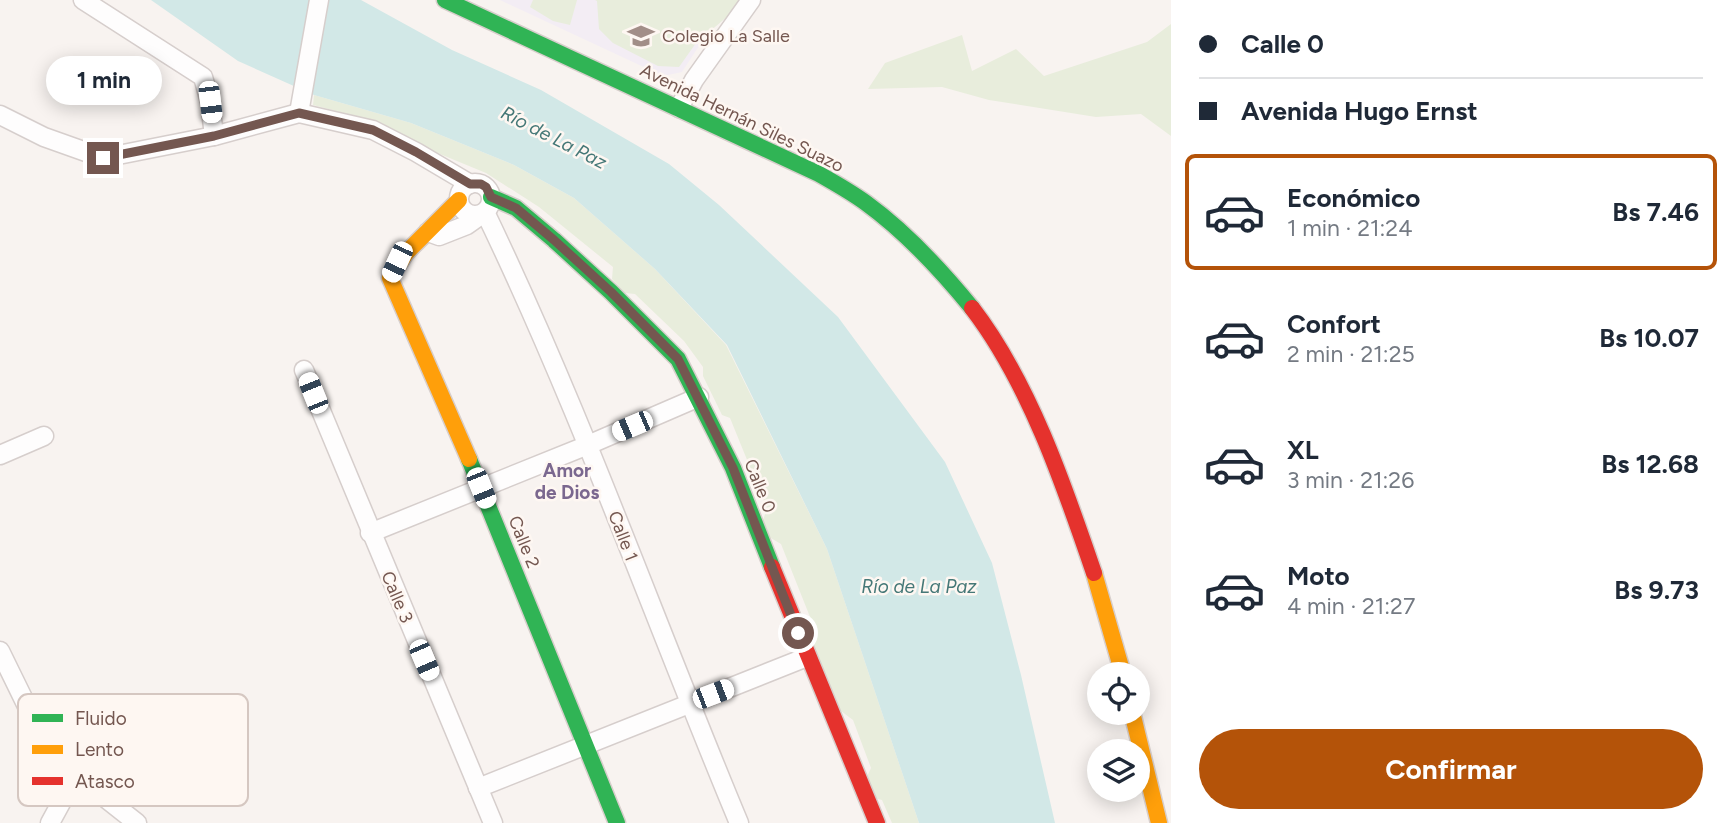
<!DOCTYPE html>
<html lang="es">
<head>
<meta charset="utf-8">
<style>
  :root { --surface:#fff; --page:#f6f6f7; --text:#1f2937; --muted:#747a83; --line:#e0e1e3; --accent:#b45309 }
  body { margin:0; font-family:Figtree,sans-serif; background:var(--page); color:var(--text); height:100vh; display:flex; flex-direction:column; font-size:26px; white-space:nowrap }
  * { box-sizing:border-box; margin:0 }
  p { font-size:23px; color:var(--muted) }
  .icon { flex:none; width:38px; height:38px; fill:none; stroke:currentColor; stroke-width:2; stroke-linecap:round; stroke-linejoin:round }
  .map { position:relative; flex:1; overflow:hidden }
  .drawer { display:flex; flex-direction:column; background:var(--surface); width:560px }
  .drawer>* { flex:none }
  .hud { display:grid; align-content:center; height:154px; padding:0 28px; background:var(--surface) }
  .fabs { position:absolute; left:1087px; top:662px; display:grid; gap:14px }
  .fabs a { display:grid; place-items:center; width:63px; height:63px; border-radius:50%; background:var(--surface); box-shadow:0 4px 18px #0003; font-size:35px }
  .end { position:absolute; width:32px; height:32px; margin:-16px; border:9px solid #745750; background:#fff; box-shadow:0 0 0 4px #fff }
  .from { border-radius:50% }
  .bubble { position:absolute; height:49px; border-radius:24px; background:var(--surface); box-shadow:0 4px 18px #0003; font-size:23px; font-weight:700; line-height:49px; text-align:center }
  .car { position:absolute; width:21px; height:42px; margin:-21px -10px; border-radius:9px; box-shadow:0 0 5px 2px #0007; background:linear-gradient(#fff 24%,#345 0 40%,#fff 0 76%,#345 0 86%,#fff 0) }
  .hud b { display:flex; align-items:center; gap:24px; height:66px; font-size:26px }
  .hud b+b { border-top:2px solid var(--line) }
  .hud i { width:18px; height:18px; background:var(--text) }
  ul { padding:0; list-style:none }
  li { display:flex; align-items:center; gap:21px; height:116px; margin:0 14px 10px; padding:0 14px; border:4px solid transparent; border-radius:10px }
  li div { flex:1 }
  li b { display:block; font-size:26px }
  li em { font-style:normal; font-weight:700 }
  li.selected { border-color:var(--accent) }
  li>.icon { width:63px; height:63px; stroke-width:1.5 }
  .primary-button { display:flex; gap:14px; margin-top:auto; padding:14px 28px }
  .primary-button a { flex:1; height:80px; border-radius:42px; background:var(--accent); color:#fff; font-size:28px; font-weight:700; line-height:80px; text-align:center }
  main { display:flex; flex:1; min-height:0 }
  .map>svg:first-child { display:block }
  .education { fill:#f3edf4 }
  .green { fill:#e8eddc }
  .water { fill:#d2e8e7 }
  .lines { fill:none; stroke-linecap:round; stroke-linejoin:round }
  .street-casing { stroke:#d6cecc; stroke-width:21 }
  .fast-casing { stroke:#d7cecb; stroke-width:19 }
  .slow-casing { stroke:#d7cecb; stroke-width:19 }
  .jam-casing { stroke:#d7cecb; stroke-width:19 }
  .street { stroke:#fefdfd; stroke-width:18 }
  .fast { stroke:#30b455; stroke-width:16 }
  .slow { stroke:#ff9f0a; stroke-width:16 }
  .jam { stroke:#e5322d; stroke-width:16 }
  .route { stroke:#745750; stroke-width:9 }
  .labels { text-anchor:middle; stroke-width:5; stroke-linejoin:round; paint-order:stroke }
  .poi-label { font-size:18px; fill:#745750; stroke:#fef7f2; text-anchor:start }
  .street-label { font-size:18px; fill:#745750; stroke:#fef7f2 }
  .water-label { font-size:19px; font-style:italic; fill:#457877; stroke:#fef7f2 }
  .neighbourhood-label { font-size:19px; font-weight:bold; fill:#7b688f; stroke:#fef7f2 }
  .key { fill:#fef7f2; stroke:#d5c7c1; stroke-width:2 }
  .key-label { font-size:19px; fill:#745750 }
</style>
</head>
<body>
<main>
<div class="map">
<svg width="1171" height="823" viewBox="0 0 1171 823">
  <rect width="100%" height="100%" fill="#f8f3f0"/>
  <path class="education" d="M 500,0 L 729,0 L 682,72 L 663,76 Z"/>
  <g class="green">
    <path d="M 533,0 L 577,0 L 570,25 L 553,21 L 530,7 Z"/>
    <path d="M 595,0 L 739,0 L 728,16 L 696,43 L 679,67 L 658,66 L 613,43 L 599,29 L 597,1 Z"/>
    <path d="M 1171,24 L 1171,136 L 1141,114 L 1096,117 L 989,100 L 942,87 L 868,89 L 885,63 L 962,35 L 972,71 L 1016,49 L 1044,76 L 1147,42 Z"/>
    <path d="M 314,95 L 411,123 L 514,165 L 574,198 L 655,269 L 726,345 L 827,549 L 919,823 L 892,823 L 882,800 L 874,798 L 866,779 L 871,768 L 853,720 L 833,705 L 811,637 L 814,627 L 781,544 L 769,537 L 763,520 L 767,509 L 730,418 L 722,415 L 703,376 L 703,367 L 684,341 L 635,294 L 625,293 L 612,279 L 613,267 L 539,207 L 486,173 L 406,140 L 382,123 L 313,105 Z"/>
  </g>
  <path class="water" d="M 151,0 L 361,0 L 452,50 L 541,90 L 669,164 L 719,205 L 838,317 L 945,462 L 992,563 L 1021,675 L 1055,823 L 919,823 L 827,549 L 727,345 L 655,269 L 574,198 L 514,165 L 411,123 L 314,95 L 238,61 Z"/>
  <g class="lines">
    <defs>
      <g id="street">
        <path d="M 83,0 L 203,77 L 210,102 L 214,136"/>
        <path d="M 679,108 L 694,80 L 751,0"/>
        <path d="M 299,113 L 319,0"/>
        <path d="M 0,115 L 44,137 L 103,158 L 214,136 L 299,113 L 373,130 L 416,152 L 470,184"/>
        <circle cx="475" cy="199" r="16"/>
        <path d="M 485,212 C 581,411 654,620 739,823"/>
        <path d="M 428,232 L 439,236 L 467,225 L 481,215"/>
        <path d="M 304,370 L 493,823"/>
        <path d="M 0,455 L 44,436"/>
        <path d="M 370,533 L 588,445 L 699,397"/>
        <path d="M 0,651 L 68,790"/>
        <path d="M 478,788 L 807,657"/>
        <path d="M 68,790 L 104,797 L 137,823"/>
        <path d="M 50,823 L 68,790"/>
      </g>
      <g id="fast">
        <path d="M 445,0 L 819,174 C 835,183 851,192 866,203 C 906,232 941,270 972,308"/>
        <path d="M 491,197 L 516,208 L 554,240 L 611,292 L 678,359 L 733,468 L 772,567"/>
        <path d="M 469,459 L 617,823"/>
      </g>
      <g id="slow">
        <path d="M 459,200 L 406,253 L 390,278 L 469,459"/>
        <path d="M 1094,573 L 1123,674"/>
        <path d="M 1132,712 L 1159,823"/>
      </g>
      <g id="jam">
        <path d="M 972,308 C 1029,382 1064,485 1094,573"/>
        <path d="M 772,567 L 877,823"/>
      </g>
    </defs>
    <use href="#street" class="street-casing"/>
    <use href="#fast" class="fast-casing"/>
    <use href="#slow" class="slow-casing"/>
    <use href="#jam" class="jam-casing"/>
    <use href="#street" class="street"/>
    <use href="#fast" class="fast"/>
    <use href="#slow" class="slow"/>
    <use href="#jam" class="jam"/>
  </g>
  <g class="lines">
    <path class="route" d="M 103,158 L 214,136 L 299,113 L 373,130 L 416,152 L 470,184 L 481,184 L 486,187 L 491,197 L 516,208 L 554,240 L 611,292 L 678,359 L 733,468 L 798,633"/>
  </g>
  <defs>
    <symbol id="school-bare" viewBox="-9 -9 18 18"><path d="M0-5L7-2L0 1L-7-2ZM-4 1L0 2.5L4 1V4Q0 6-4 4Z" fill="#a28e88" stroke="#fef7f2" stroke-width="2.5" paint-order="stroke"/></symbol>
  </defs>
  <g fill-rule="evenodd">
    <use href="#school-bare" x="622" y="17" width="38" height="38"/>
  </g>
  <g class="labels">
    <g class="poi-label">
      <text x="662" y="42">Colegio La Salle</text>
    </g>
    <g class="street-label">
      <text transform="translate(742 118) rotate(26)" y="6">Avenida Hernán Siles Suazo</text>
      <text transform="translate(760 486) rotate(68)" y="6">Calle 0</text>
      <text transform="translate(623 536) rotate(69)" y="6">Calle 1</text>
      <text transform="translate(524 542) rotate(68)" y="6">Calle 2</text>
      <text transform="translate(397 597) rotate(67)" y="6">Calle 3</text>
    </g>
    <g class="water-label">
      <text transform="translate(554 137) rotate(27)" y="7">Río de La Paz</text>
      <text x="919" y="593">Río de La Paz</text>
    </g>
    <g class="neighbourhood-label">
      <text x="567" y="477">Amor<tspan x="567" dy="22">de Dios</tspan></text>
    </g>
  </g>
  <rect x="18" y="694" width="230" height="112" rx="10" class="key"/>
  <rect x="32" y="714" width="31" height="8" fill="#30b455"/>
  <rect x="32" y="745" width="31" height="9" fill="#ff9f0a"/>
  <rect x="32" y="777" width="31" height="8" fill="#e5322d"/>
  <g class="key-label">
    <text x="75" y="725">Fluido</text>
    <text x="75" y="756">Lento</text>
    <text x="75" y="788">Atasco</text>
  </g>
</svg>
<div class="fabs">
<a><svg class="icon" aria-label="locate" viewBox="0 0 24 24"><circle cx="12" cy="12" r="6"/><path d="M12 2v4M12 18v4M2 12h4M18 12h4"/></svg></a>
<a><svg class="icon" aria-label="layers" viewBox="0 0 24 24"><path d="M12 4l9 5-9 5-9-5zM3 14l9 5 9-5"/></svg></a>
</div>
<i class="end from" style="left:798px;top:633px"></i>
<i class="end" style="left:103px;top:158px"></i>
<div class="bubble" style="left:46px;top:56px;width:116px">1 min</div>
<i class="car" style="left:210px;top:102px;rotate:173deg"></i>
<i class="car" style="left:397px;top:262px;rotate:205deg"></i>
<i class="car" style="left:313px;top:393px;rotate:338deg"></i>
<i class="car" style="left:632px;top:426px;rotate:247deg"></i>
<i class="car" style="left:481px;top:488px;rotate:158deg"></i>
<i class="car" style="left:424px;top:660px;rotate:157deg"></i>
<i class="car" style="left:713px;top:694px;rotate:69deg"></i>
</div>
<section class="drawer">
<div class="hud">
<b><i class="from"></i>Calle 0</b>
<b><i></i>Avenida Hugo Ernst</b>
</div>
<ul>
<li class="selected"><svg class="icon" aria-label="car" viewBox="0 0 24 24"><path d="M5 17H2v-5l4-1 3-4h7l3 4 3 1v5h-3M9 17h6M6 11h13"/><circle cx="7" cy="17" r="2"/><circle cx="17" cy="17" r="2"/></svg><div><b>Económico</b><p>1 min · 21:24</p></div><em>Bs 7.46</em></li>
<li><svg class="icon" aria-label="car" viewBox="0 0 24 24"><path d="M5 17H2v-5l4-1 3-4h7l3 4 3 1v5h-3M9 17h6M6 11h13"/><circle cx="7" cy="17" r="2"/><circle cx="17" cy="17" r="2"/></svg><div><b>Confort</b><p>2 min · 21:25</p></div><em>Bs 10.07</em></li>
<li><svg class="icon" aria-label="car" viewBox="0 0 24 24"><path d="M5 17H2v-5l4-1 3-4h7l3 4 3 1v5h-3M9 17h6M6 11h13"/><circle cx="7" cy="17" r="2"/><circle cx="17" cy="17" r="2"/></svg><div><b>XL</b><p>3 min · 21:26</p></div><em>Bs 12.68</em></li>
<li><svg class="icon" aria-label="car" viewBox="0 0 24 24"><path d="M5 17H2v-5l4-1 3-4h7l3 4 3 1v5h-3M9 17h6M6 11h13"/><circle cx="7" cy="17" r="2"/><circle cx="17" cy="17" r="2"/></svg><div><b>Moto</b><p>4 min · 21:27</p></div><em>Bs 9.73</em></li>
</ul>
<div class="primary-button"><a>Confirmar</a></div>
</section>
</main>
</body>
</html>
